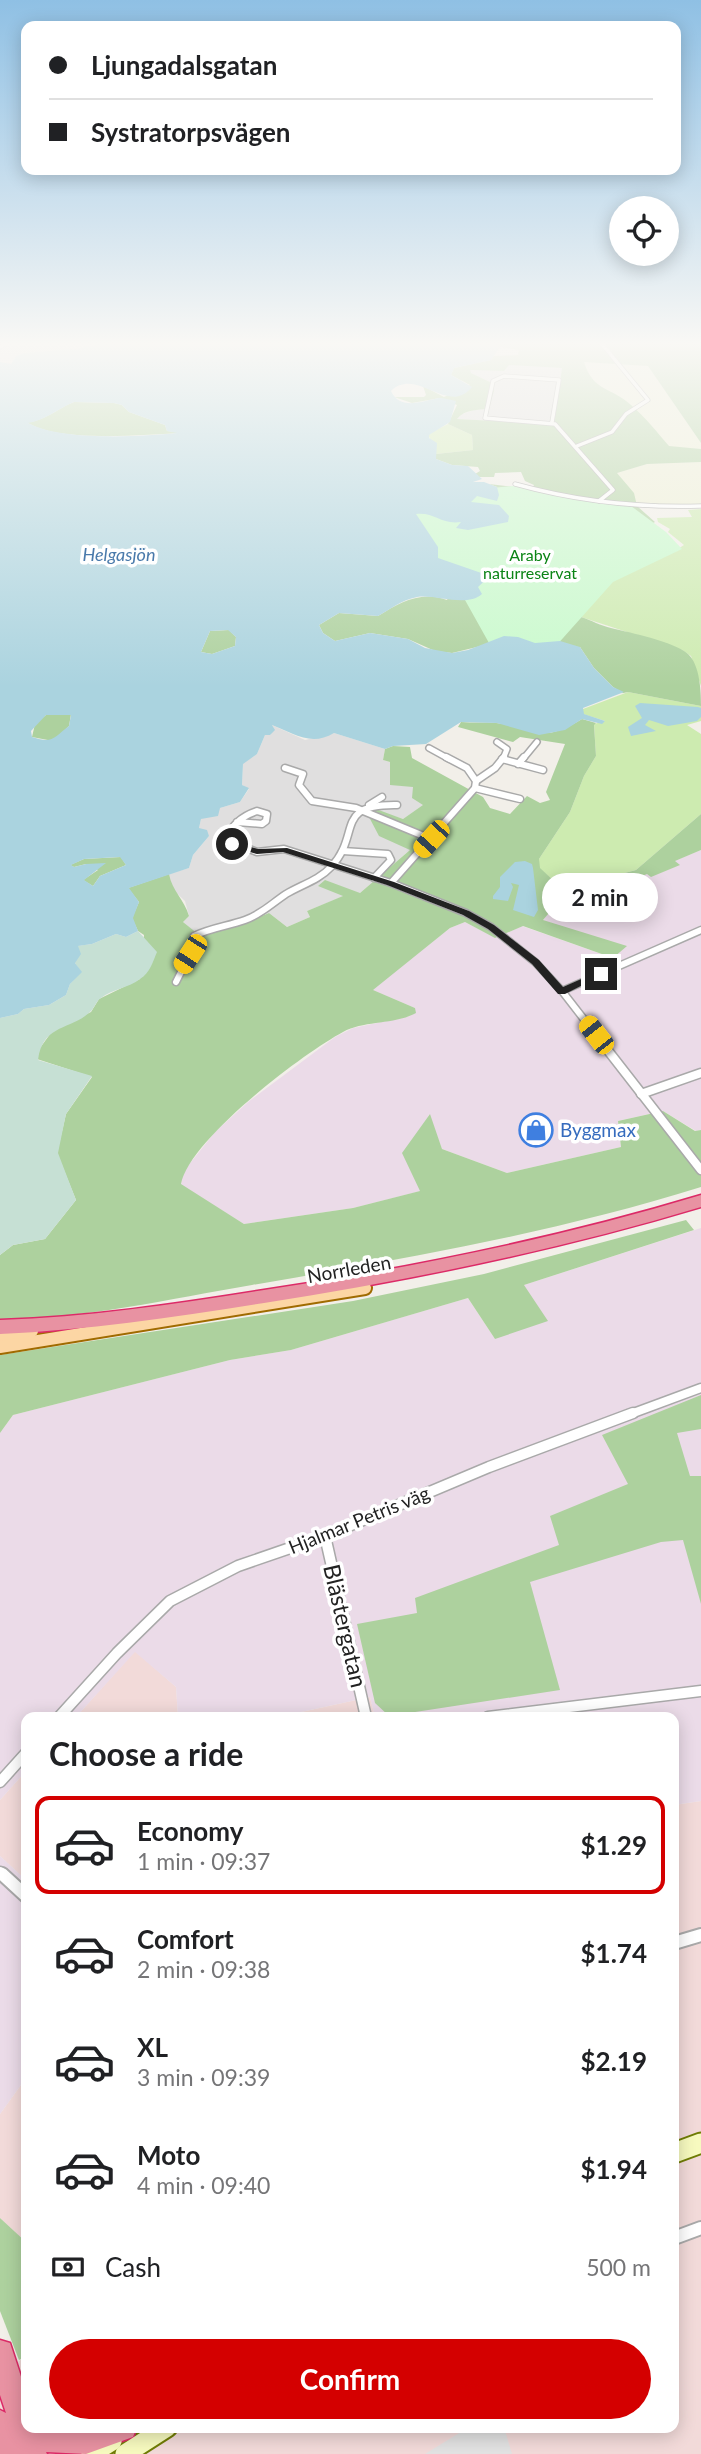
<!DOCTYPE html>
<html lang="en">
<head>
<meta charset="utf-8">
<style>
  :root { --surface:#fff; --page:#f2f2f2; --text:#202124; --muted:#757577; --line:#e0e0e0; --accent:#d40000 }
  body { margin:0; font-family:Lato,sans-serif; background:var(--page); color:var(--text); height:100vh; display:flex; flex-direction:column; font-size:26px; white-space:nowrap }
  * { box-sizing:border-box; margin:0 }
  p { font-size:23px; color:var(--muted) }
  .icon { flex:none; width:38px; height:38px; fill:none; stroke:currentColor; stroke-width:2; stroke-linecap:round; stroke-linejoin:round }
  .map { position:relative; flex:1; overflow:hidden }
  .sheet { position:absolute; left:21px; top:1712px; width:658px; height:721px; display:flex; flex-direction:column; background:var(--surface); border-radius:14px; box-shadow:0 4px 18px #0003 }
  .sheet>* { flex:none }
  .guide { position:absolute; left:21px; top:21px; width:660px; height:154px; border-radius:14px; box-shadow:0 4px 18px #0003; display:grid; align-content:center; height:154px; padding:0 28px; background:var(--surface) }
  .buttons { position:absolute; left:609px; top:196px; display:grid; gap:14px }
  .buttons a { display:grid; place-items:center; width:70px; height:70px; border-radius:50%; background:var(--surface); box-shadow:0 4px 18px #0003; font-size:35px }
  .end { position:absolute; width:32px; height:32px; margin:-16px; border:9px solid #222; background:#fff; box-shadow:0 0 0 4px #fff }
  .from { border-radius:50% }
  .bubble { position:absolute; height:49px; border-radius:24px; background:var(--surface); box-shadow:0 4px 18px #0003; font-size:23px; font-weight:700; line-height:49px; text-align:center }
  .car { position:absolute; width:21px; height:42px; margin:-21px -10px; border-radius:9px; box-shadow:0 0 5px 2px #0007; background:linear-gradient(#f5c518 24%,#345 0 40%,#f5c518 0 76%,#345 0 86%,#f5c518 0) }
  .guide b { display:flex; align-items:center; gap:24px; height:66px; font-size:26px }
  .guide b+b { border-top:2px solid var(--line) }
  .guide i { width:18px; height:18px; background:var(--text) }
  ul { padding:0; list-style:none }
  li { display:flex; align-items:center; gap:21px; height:98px; margin:0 14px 10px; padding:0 14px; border:4px solid transparent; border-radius:14px }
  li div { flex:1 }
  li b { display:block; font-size:26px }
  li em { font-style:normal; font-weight:700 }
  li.current { border-color:var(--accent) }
  li>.icon { width:63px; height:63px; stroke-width:1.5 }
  h2 { padding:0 28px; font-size:32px; line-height:84px }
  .pay { display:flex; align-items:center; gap:18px; height:77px; padding:0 28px; font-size:26px }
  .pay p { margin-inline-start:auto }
  .action { display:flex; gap:14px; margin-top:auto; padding:14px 28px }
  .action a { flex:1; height:80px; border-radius:42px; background:var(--accent); color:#fff; font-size:28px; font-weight:700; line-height:80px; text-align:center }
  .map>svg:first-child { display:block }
  .residential { fill:#e0dfdf }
  .commercial { fill:#f2dad9 }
  .industrial { fill:#ebdbe8 }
  .farmland { fill:#eef0d5 }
  .grass { fill:#cdebb0 }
  .forest { fill:#add19e; fill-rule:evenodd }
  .wetland { fill:#c6e0d4 }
  .park { fill:#c8facc }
  .parking { fill:#e2e2e2 }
  .water { fill:#aad3df; fill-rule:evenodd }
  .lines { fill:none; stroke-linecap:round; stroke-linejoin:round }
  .street-far5-casing { stroke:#a9a9a9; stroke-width:5 }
  .street-far4-casing { stroke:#a9a9a9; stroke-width:8 }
  .street-far3-casing { stroke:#a9a9a9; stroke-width:9 }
  .street-far2-casing { stroke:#a9a9a9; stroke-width:11 }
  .street-far1-casing { stroke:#a9a9a9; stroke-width:13 }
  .street-casing { stroke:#a9a9a9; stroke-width:16 }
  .secondary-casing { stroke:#707d05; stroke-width:23 }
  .primary-casing { stroke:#a06b00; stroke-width:16 }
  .highway-casing { stroke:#dc2a67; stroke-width:3 }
  .street-far5 { stroke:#fff; stroke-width:3.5 }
  .street-far4 { stroke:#fff; stroke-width:5 }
  .street-far3 { stroke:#fff; stroke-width:6 }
  .street-far2 { stroke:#fff; stroke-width:8 }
  .street-far1 { stroke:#fff; stroke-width:10 }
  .street { stroke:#fff; stroke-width:12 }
  .secondary { stroke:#f7fabf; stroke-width:19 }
  .primary { stroke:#fcd6a4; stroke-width:12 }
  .highway { fill:#e892a2; fill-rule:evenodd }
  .route { fill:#222 }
  .labels { text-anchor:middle; stroke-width:7; stroke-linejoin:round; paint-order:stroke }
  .far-park-label { font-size:16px; fill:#0c8416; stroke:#fff }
  .far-water-label { font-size:18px; font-style:italic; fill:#4a7aab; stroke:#fff }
  .shop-label { font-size:19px; fill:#366cbe; stroke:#fff; text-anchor:start }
  .street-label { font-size:19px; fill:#222; stroke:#fff }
  .near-street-label { font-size:23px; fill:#222; stroke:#fff }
</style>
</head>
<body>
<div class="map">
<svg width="701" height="2454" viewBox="0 0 701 2454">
  <rect width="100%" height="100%" fill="#f2efe9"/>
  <g class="residential">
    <path d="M 0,344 L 98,344 L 82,348 L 24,353 L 16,356 L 11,364 L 3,365 L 0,362 Z"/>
    <path d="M 509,365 L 562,368 L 554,424 L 457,419 L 462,414 L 475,410 L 489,409 L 494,391 L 490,382 L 471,373 L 469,370 L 504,371 Z"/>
    <path d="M 272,725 L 305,740 L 334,733 L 385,749 L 383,760 L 390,762 L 413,787 L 424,805 L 403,819 L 376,810 L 369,817 L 410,850 L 360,893 L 344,896 L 307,911 L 310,917 L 287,927 L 269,913 L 233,928 L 214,929 L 198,935 L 183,922 L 189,916 L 185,901 L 171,888 L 169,874 L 189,868 L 193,855 L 209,836 L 199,828 L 201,819 L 220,808 L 240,802 L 249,789 L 242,785 L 243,763 L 257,754 L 265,735 L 270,735 L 274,729 Z"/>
  </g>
  <g class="commercial">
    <path d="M 135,1651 L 176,1687 L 178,1717 L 76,1717 Z"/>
    <path d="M 370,1697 L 375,1717 L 278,1717 Z"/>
    <path d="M 26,1771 L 26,1880 L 0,1856 L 0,1800 Z"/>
    <path d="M 701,1801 L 701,2454 L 0,2454 L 0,2375 L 26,2356 L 26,2427 L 674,2427 L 674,1805 Z"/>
    <path d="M 26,2078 L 26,2242 L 0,2218 L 0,2114 Z"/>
  </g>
  <g class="industrial">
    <path d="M 701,850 L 701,1130 L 696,1131 L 663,1111 L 618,1121 L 621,1147 L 507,1173 L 442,1149 L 429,1114 L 421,1191 L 353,1208 L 244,1224 L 181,1185 L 183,1172 L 215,1132 L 248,1102 L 335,1037 L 353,1028 L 410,1016 L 415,1008 L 372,990 L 450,928 L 465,922 L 496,938 L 522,926 L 613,958 L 543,920 L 549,913 L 625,885 L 624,883 L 647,874 L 652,876 L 679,865 L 674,861 Z"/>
    <path d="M 701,1228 L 701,1801 L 674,1805 L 674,1717 L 375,1717 L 370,1697 L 278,1717 L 178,1717 L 176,1687 L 135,1652 L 76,1717 L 26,1717 L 26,1771 L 0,1800 L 0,1433 L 13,1415 L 230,1360 L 291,1350 L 468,1298 L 495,1339 L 524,1285 Z"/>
    <path d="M 0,1856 L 26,1880 L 26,2078 L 0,2114 Z"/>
  </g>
  <g class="farmland">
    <path d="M 583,361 L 648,366 L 701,443 L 701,449 L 669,447 L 632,406 L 607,392 L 588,376 Z"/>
    <path d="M 701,462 L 701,505 L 637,505 L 616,473 L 647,464 Z"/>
  </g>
  <g class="grass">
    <path d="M 448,424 L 472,435 L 473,450 L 436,454 L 428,434 Z"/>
    <path d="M 701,509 L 701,686 L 691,656 L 682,650 L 581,617 L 489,550 L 676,550 L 684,545 L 668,532 L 670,529 L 658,522 L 657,518 L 692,517 L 688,510 Z"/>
    <path d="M 628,692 L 701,706 L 701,721 L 687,725 L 701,734 L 701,814 L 636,870 L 583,884 L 553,880 L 539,868 L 539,859 L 570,812 L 584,776 L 596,756 L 594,724 L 605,721 L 583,714 L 583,709 Z"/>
  </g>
  <g class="forest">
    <path d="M 497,344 L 701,344 L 701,443 L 648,366 L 584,362 C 593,392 612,387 631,405 C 645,417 657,432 669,446 L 701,449 L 701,462 L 647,464 L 617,473 L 634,493 L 637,506 L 655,522 L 639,530 L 618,566 L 581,617 C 591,620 601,626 611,628 C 631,633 673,641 688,654 C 700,665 701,691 701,706 L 628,692 L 614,695 L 623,693 L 613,687 L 594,668 L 580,647 L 481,646 L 452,653 L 435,651 L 408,639 L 370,633 L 335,641 L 323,633 L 319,625 L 339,613 L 378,616 C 399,603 421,590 447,600 L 499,505 L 497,487 L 489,484 L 532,489 L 534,485 L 525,481 L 521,472 L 495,473 L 494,477 L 478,477 L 475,474 L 480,471 L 478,467 L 452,465 L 436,459 L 436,454 L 473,450 L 472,435 L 448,424 L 457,405 L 440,398 L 412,403 L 394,397 L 424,397 L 426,395 L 423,386 L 444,397 L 470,385 L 451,375 L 454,368 L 491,360 L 494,356 L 518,355 L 519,350 L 500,347 ZM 509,365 L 562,368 L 554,424 L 457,419 C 465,409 478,410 489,409 L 494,391 L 490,382 L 471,373 L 470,370 L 504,371 Z"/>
    <path d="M 74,402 L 114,403 L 122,405 L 129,412 L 165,425 L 167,431 L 185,433 C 143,434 62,444 26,422 C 44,422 58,408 74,402 Z"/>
    <path d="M 229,630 L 236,637 L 235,646 L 212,654 L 201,652 L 210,631 Z"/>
    <path d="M 71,714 L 69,726 L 53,741 L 32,737 L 35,724 L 46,715 Z"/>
    <path d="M 582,719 L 596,723 L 594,725 L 596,756 L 584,776 L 570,812 L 539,859 L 540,868 L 553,880 L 583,884 L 636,870 L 701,814 L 701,850 L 675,861 L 680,865 L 651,877 L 647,874 L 625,883 L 626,885 L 549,913 L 543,920 L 627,946 L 613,958 L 523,926 L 495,938 L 465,922 L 450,928 L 373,990 L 415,1008 L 416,1013 C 394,1025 365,1020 343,1032 C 302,1054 189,1140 181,1184 L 244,1224 L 353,1208 L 420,1191 L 402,1153 L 430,1114 L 442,1149 L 507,1173 L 621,1147 L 618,1121 L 663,1111 L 695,1131 L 701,1130 L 701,1187 C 554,1233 403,1259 252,1285 C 169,1299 84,1319 0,1319 L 0,1255 L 13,1245 L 45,1239 L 76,1200 L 57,1153 L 66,1114 L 92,1077 L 37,1059 L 40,1048 L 53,1030 L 91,1012 L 99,999 L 140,979 L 144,935 L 138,931 L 132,918 L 139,902 L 128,888 L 169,874 C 172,891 184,899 189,916 L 183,922 L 198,934 L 214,929 L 233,928 L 269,913 L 287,927 L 310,917 L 307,911 L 343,896 L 318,886 L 325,880 L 360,893 L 410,850 L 379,836 L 369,817 L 376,809 L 403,819 L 423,805 L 412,798 L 413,787 L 390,785 L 390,762 L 383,760 L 385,749 L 393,746 L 410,747 L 412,758 L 483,797 L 490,808 L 510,814 L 527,796 L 540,803 L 550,800 L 546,792 L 565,744 L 520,737 L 513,742 L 458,727 L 461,722 C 472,723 484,722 496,723 C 537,728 539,745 582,719 Z"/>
    <path d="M 121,857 L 126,865 L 100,876 L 93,886 L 83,880 L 98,870 L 86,864 L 74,867 L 70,865 L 84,859 Z"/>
    <path d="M 686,1220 L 694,1230 L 524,1285 L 548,1321 L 495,1339 L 468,1298 L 291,1350 L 230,1360 L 13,1415 L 0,1433 L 0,1355 L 353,1301 L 484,1274 Z"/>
    <path d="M 701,1395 L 701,1429 L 677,1433 L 690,1476 L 701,1476 L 701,1604 L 683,1540 L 661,1542 L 530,1582 L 560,1690 L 389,1716 L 375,1703 L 357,1624 L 417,1613 L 415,1598 L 559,1545 L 550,1516 L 628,1484 L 602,1435 Z"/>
    <path d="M 0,2218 L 26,2242 L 26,2356 L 19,2360 L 0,2311 Z"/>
  </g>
  <path class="wetland" d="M 138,931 L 157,952 C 153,961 150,973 140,979 C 129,988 112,989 101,998 C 96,1001 95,1007 91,1011 C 71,1031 43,1023 38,1060 L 92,1076 L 66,1114 L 58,1153 L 76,1200 L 45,1239 L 13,1245 L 0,1255 L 0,1018 L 18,1014 L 24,1009 L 49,1005 L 66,995 L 70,984 L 81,972 L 75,963 L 77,946 L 92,944 L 116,934 L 126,937 Z"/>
  <path class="park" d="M 513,486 L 631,506 L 666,532 L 682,549 L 613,582 L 555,647 L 489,643 L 465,600 L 447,597 L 345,517 L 360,500 Z"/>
  <path class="parking" d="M 469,2427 L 504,2427 L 512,2454 L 425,2454 Z"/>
  <g class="water">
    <path d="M 98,344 L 497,344 L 500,347 L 491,360 L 454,368 L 451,375 L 472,387 C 448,417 417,366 391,391 C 400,411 422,401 439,398 C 444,398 451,400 456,401 L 450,422 L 429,435 L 429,438 L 437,443 L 436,459 L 452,465 L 468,466 L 482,479 L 473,482 L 484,482 L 497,487 L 499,495 L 497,501 L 477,496 L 471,502 L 499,505 L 509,516 L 508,522 L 468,530 L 456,528 L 461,522 C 441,525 435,512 416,514 L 438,547 L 438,558 L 490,576 L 478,587 L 482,594 C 466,608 436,594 417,597 C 401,600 391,609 378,616 L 339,613 L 319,625 L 323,633 L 335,641 L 370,633 L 408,639 L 425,648 L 452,653 L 468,650 L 504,636 L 518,637 L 535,643 L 560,641 L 580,647 L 594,668 L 613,687 L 624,692 L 583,708 L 584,714 L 605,721 L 602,724 L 582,719 L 565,730 L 539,735 L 497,723 L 461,722 L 426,744 L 393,746 L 385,749 L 334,733 C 311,747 293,733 272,725 L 275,730 L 270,735 L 265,735 L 257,754 L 243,764 L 242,785 L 249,788 L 240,802 L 220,808 L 218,816 L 201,819 L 199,828 L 207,830 L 209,836 L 193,855 L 189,868 L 129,888 L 139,902 L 133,918 L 138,931 L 126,937 L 116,934 L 92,944 L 78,946 L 81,954 L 75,963 L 82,972 L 70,984 L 66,995 L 49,1005 L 24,1009 L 18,1014 L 0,1018 L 0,362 L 11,364 L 16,356 L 24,353 L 82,348 ZM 74,402 L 114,403 L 122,405 L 129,412 L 165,425 L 167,431 L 177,433 C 139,437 61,441 28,423 C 44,421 57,409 74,402 ZM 228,630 L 236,637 L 235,646 L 212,654 L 201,652 L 210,631 ZM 46,715 L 71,715 L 69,726 C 53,738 53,744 32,737 L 31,731 ZM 120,857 L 126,865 L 100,876 L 93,886 L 84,880 L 106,863 L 86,864 L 74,867 L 71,865 L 84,859 Z"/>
    <path d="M 640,703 L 698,707 L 701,708 L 701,717 L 697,721 L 668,726 L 649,720 L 645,725 L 656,731 L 631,736 L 628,727 L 642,718 L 635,706 Z"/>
    <path d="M 525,861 L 532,864 L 533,868 L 538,910 L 534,917 L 513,910 L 519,885 L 511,883 L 513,887 L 508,901 L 493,899 L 493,896 L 500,887 L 500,877 L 515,862 Z"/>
  </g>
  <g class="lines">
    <defs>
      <g id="street-far5">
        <path d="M 0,347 L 5,344"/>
        <path d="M 552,422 L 559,380 L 504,376 L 493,381 L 485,418 L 555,424 L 613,490 L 599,501"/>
        <path d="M 577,446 L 612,432 L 626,414 L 648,400 L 602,344"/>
        <path d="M 515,484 C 576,501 637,508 701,506"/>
      </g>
      <g id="street-far4">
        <path d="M 497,742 L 507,749 L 503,759"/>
        <path d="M 429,748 L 449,759"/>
        <path d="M 523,759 L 537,742"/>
      </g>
      <g id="street-far3">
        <path d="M 502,759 L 543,770"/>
        <path d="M 518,764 L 524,757"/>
        <path d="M 285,768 L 303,774 L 299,785 L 312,801 L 356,808 L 431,839"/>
        <path d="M 476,781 L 495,768 L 504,757"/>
        <path d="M 475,788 L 520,799"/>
        <path d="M 369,805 L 382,797"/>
        <path d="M 237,822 L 262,824 L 266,821 L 267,814 L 257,811 C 242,816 231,825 226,840 L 257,852 L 284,849 L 391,883 L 466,913 L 491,927 L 535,962 L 562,991 L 607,1049"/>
        <path d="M 343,851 L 388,854 L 391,860 L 374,878"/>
        <path d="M 391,883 L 475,788 L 476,781 L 467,768 L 446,757"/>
        <path d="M 176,982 L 190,954 L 194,936 C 210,928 228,926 245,920 C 262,914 271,904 286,894 C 301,885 319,880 331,867 C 362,834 333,804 397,805"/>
        <path d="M 562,991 L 701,930"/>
      </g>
      <g id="street-far2">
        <path d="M 606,1048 L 701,1170"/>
        <path d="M 641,1094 L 701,1073"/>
        <path d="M 628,1415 L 701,1388"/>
      </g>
      <g id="street-far1">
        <path d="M 325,1536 L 366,1717"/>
        <path d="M 59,1717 L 117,1653 L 170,1601 L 238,1566 L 325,1536 L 489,1467 L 633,1413"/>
        <path d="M 488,1717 L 701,1691"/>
        <path d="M 0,1782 L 26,1753"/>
        <path d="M 0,1872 L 4,1875"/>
      </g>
      <g id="street">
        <path d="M 2,1874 L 26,1896"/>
        <path d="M 674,1943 L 701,1935"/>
        <path d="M 674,2238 L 701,2228"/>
      </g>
      <g id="secondary">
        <path d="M 674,2153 L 701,2143"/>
        <path d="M 91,2454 L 112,2441"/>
        <path d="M 125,2454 L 167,2427"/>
      </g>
      <g id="primary">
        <path d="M 0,1336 L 32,1331"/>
        <path d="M 0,1347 L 365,1288"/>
      </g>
      <g id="highway">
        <path d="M 701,1195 L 701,1207 C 558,1250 412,1280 264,1303 C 177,1317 89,1330 0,1334 L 0,1320 C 89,1317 177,1304 264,1290 C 412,1268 558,1238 701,1195 Z"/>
        <path d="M 0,2340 L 10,2343 L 26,2392 L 26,2427 L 137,2427 L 133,2437 L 86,2454 L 46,2452 L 47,2454 L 0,2454 L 0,2410 L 6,2413 L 0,2395 Z"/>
      </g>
    </defs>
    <use href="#street-far5" class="street-far5-casing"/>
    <use href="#street-far4" class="street-far4-casing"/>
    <use href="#street-far3" class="street-far3-casing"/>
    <use href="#street-far2" class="street-far2-casing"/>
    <use href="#street-far1" class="street-far1-casing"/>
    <use href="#street" class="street-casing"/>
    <use href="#secondary" class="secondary-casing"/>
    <use href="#primary" class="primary-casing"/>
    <use href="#highway" class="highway-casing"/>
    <use href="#street-far5" class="street-far5"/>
    <use href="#street-far4" class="street-far4"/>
    <use href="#street-far3" class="street-far3"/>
    <use href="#street-far2" class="street-far2"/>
    <use href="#street-far1" class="street-far1"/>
    <use href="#street" class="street"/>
    <use href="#secondary" class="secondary"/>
    <use href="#primary" class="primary"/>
    <use href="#highway" class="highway"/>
  </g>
  <linearGradient id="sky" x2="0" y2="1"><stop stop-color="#8fc0e4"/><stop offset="0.5" stop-color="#f9f8f5"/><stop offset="1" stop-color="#f9f8f5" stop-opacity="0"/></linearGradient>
  <rect width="701" height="687" fill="url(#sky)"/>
  <path class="route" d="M 232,841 L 258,849 L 287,848 L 394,882 L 469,911 L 494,925 L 539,960 L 563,987 L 597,972 L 605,974 L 565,994 L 558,994 L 532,964 L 488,929 L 463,915 L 387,885 L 283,852 L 257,854 L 229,846 Z"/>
  <defs>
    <symbol id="shop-ring" viewBox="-11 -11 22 22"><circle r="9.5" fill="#fff" stroke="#3f7fe0" stroke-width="1.5"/><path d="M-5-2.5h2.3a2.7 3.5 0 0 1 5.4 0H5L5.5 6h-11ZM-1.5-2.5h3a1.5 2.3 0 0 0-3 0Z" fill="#3f7fe0"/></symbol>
  </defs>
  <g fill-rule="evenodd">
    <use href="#shop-ring" x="517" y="1111" width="38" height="38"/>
  </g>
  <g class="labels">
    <g class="far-park-label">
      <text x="530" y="561">Araby<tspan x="530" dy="18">naturreservat</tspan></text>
    </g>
    <g class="far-water-label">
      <text x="119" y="561">Helgasjön</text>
    </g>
    <g class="shop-label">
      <text x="560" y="1137">Byggmax</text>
    </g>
    <g class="street-label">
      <text transform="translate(349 1269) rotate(-10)" y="7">Norrleden</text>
      <text transform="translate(359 1520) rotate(-22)" y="7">Hjalmar Petris väg</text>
    </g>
    <g class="near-street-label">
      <text transform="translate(345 1626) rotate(77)" y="8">Blästergatan</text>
    </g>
  </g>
</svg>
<div class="buttons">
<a><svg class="icon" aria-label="locate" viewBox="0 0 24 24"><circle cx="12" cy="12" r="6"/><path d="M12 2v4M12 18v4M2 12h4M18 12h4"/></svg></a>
</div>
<i class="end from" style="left:232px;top:844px"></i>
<i class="end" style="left:601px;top:974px"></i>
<div class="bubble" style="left:542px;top:873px;width:116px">2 min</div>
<i class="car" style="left:431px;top:839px;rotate:222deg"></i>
<i class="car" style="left:190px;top:954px;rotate:213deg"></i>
<i class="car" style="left:596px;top:1035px;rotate:322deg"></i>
<div class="guide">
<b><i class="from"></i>Ljungadalsgatan</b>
<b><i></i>Systratorpsvägen</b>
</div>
<section class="sheet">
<h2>Choose a ride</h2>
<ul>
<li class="current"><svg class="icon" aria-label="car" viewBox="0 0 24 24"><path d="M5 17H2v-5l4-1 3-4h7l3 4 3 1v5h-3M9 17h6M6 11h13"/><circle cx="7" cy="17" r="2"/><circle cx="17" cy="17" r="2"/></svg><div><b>Economy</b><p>1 min · 09:37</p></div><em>$1.29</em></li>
<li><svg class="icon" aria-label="car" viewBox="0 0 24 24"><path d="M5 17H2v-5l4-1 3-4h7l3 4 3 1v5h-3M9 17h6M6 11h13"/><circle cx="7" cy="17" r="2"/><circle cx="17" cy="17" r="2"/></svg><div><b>Comfort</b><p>2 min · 09:38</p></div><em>$1.74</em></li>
<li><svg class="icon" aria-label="car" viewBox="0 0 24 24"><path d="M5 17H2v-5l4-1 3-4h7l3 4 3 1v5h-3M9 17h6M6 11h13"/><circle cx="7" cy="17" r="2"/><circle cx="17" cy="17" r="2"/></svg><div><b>XL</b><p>3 min · 09:39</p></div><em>$2.19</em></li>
<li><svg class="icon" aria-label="car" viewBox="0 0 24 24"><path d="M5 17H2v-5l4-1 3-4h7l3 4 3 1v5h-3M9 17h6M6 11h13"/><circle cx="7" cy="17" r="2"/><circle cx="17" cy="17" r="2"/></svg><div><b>Moto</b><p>4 min · 09:40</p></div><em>$1.94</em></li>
</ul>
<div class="pay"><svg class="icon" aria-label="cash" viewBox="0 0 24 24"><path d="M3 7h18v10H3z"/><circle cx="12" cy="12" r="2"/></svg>Cash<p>500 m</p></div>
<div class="action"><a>Confirm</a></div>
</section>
</div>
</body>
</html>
